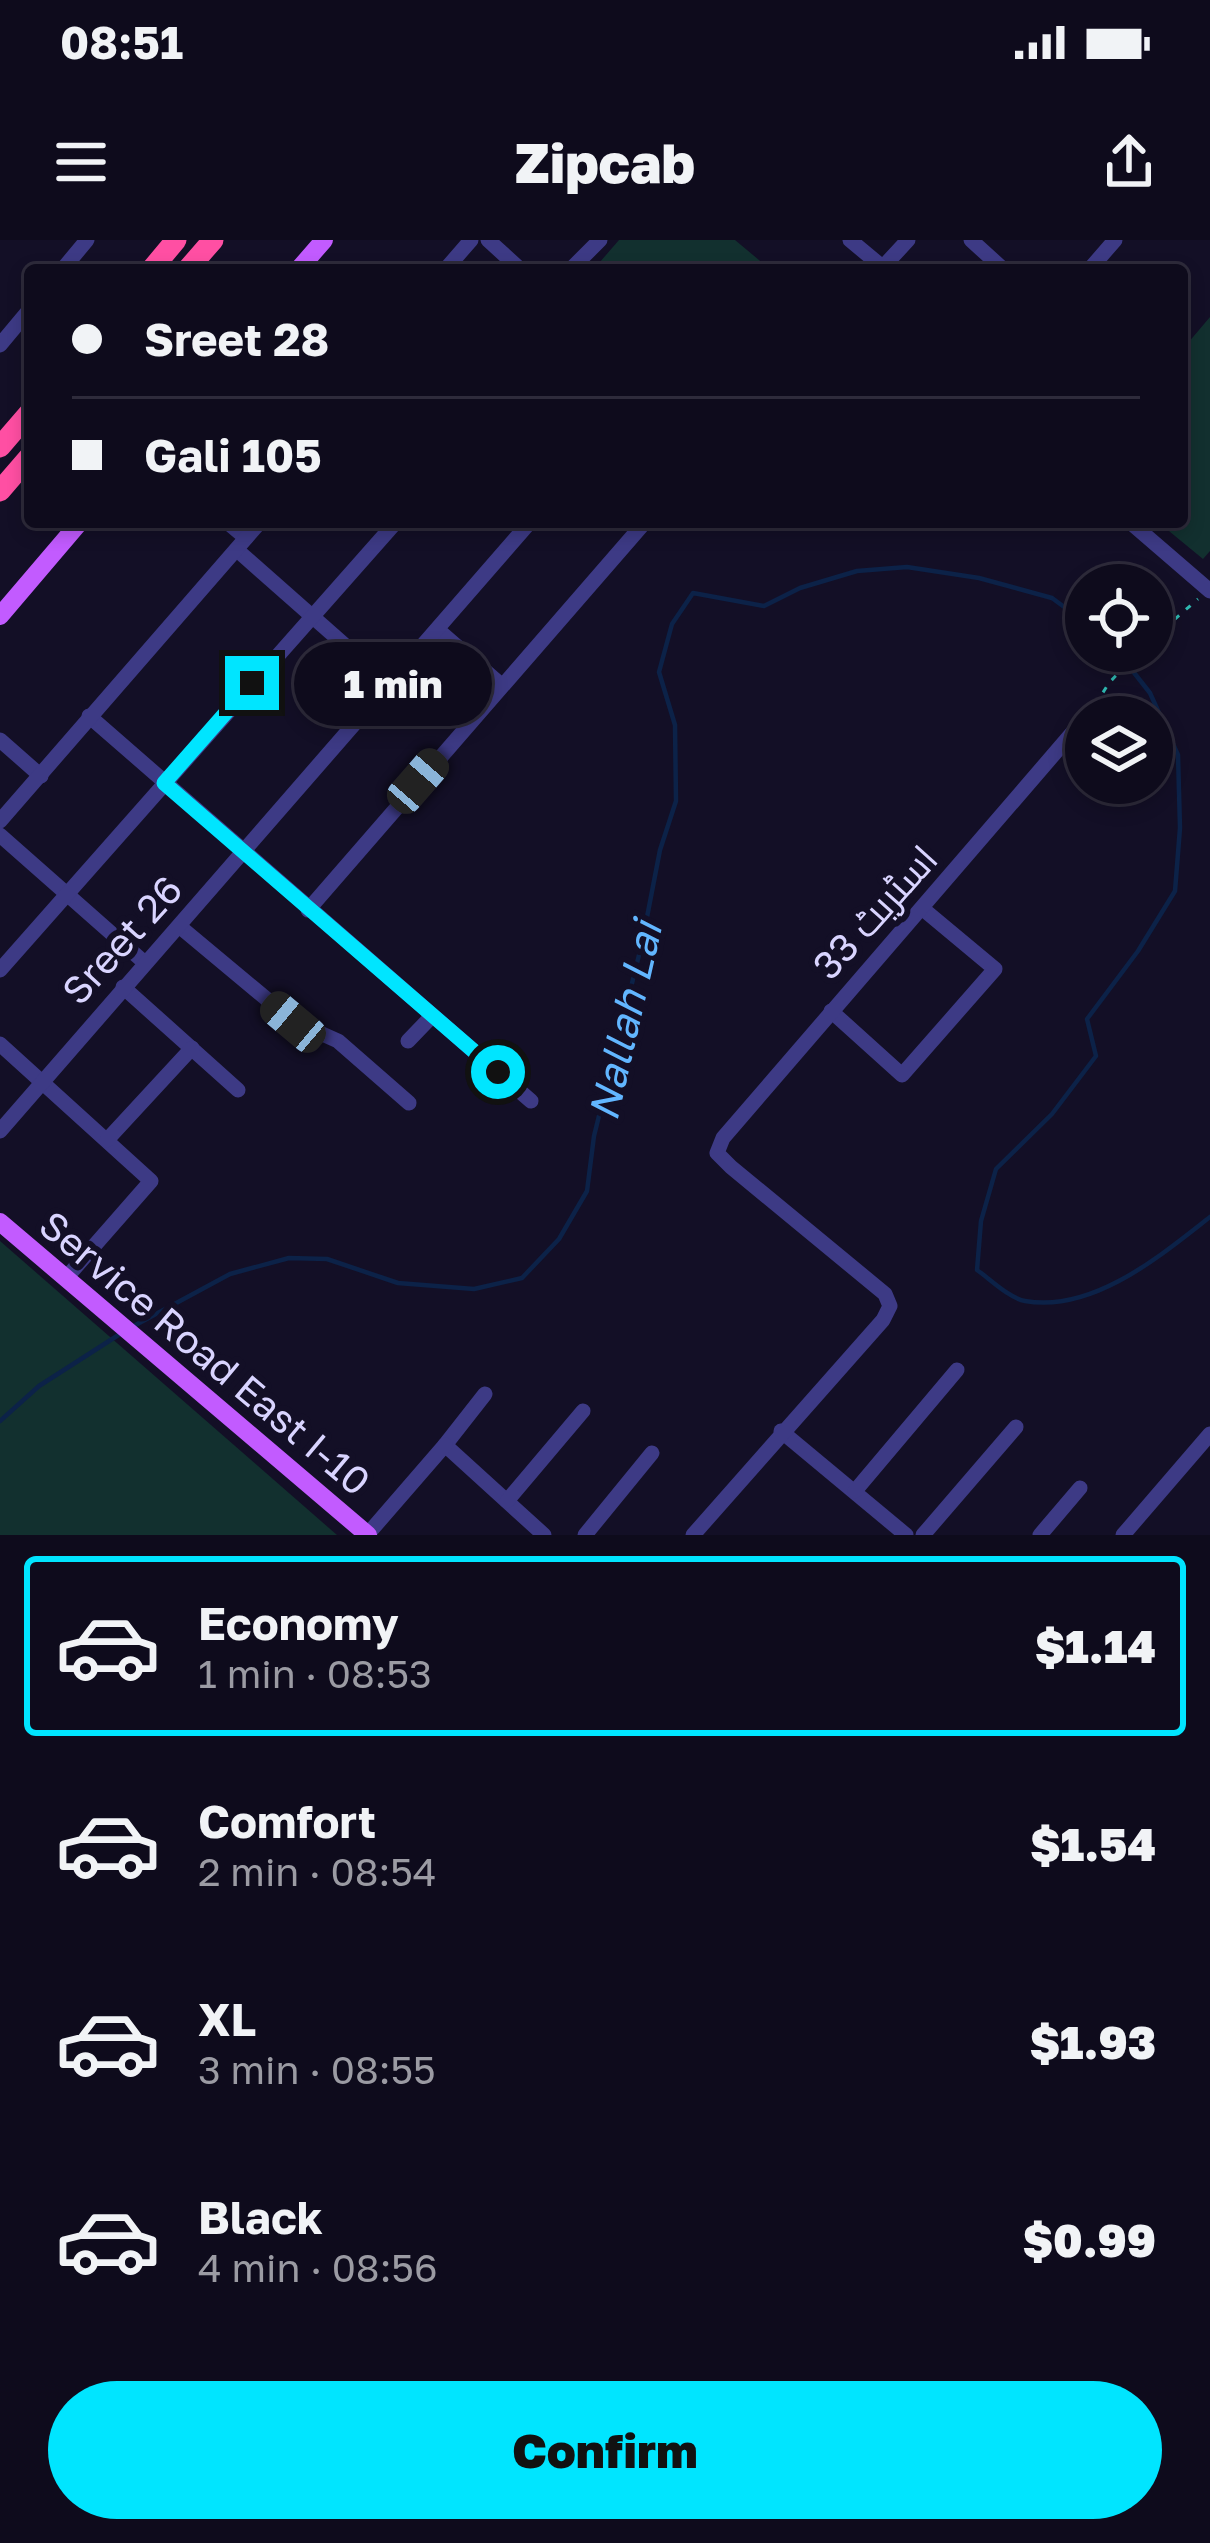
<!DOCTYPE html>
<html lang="en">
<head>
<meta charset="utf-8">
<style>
  :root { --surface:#0e0b1c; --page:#171425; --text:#f1f3f6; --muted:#9b9ba3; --line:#2e2b3b; --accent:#00e5ff }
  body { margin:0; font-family:"Golos Text",Cairo,sans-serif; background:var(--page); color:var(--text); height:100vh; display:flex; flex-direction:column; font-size:45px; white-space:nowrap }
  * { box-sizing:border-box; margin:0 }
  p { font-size:39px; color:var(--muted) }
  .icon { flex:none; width:66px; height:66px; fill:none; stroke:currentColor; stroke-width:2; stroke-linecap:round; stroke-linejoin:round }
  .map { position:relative; height:1295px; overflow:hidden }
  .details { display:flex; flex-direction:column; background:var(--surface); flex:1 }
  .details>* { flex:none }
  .hud { position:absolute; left:24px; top:24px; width:1164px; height:264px; border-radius:12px; box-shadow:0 6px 18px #0003,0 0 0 3px var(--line); display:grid; align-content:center; height:264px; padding:0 48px; background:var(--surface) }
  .tools { position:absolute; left:1065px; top:324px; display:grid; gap:24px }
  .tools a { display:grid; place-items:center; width:108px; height:108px; border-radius:50%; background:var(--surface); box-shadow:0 6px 18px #0003,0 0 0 3px var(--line); font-size:60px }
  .end { position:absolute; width:54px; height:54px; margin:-27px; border:15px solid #00e5ff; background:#111; box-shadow:0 0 0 6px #111 }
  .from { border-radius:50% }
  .bubble { position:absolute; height:84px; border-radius:42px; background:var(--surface); box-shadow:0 6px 18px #0003,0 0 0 3px var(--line); font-size:39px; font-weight:800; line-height:84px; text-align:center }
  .car { position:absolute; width:36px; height:72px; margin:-36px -18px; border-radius:15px; box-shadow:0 0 9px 3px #0007; background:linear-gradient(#222 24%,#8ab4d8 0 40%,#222 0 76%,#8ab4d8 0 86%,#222 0) }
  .hud b { display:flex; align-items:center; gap:42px; height:114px; font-size:45px }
  .hud b+b { border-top:3px solid var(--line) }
  .hud i { width:30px; height:30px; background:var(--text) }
  ul { padding:21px 0 0; list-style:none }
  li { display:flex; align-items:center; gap:36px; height:180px; margin:0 24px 18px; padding:0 24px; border:6px solid transparent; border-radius:12px }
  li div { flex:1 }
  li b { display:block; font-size:45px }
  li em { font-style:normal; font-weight:800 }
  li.on { border-color:var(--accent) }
  li>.icon { width:108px; height:108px; stroke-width:1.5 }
  .cta { display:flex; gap:24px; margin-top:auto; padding:24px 48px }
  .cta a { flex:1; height:138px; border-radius:72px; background:var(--accent); color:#111; font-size:48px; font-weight:800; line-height:138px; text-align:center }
  .status { display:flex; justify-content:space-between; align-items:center; height:84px; padding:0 60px; background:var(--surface); direction:ltr }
  .status svg { height:33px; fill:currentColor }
  header { display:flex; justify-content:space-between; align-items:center; height:156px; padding:0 48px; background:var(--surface); font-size:54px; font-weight:800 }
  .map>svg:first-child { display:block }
  .green { fill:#12302f }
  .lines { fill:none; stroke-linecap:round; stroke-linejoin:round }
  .stream { stroke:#0c2248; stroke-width:4.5 }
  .path { stroke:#2fb8b0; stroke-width:3; stroke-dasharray:6 9; stroke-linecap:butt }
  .minor { stroke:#3d3a85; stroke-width:15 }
  .major { stroke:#c25bff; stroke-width:18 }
  .highway { stroke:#ff4fa3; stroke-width:21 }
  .route { stroke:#00e5ff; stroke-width:15 }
  .labels { text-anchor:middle; stroke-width:12; stroke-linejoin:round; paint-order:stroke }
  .street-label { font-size:39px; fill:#d9d4ff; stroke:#130f26 }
  .water-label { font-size:42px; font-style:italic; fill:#62b6ff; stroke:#130f26 }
</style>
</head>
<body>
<div class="status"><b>08:51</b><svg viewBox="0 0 49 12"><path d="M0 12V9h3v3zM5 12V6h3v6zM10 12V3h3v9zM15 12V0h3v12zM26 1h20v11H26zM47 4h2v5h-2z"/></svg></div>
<header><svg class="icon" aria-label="menu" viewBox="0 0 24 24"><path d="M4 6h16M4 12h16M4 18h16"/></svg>Zipcab<svg class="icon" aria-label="share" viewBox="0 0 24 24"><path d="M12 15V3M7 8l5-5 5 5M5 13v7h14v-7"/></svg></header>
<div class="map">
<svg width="1210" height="1295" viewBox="0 0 1210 1295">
  <rect width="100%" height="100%" fill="#130f26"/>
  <g class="green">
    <path d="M 619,0 L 735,0 L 771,30 L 593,30 Z"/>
    <path d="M 1210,77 L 1210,311 L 1203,319 L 1158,282 L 1182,282 L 1182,110 Z"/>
    <path d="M 0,1001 L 337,1295 L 0,1295 Z"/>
  </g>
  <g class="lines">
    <g class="stream">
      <path d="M 1117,411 L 1150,453 L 1178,515 L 1180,588 L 1175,651 L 1138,711 L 1087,779 L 1096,816 L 1052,874 L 996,929 L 981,981 L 977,1030 C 990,1039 1009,1058 1025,1061 C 1093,1073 1160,1016 1210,977"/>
      <path d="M 130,1088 L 230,1034 L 289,1018 L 327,1019 L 398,1043 L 474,1049 L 522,1038 L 559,999 L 587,951 L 594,896 L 642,703 L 660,610 L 676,561 L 675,485 L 659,432 L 672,384 L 693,353 L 764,366 L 800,348 L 857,331 L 907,327 L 979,338 L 1052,358 L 1086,383"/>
      <path d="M 0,1181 L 39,1146 L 120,1094"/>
    </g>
    <g class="path">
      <path d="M 1152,399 L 1198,359"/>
      <path d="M 1095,465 L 1109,443 L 1139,411"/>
    </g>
    <g class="minor">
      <path d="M 488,0 L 521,30"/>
      <path d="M 850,0 L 886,30"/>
      <path d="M 971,0 L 1004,30"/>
      <path d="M 883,27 L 908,0"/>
      <path d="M 62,30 L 87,0"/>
      <path d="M 445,30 L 471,0"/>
      <path d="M 570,30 L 600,0"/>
      <path d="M 1089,30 L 1115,0"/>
      <path d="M 0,105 L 30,69"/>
      <path d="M 227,282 L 246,298"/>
      <path d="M 1130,282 L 1210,351"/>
      <path d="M 237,310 L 390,445"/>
      <path d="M 438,390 L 500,444"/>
      <path d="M 89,476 L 531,861"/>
      <path d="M 0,500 L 41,536"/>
      <path d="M 0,581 L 260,282"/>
      <path d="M 0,595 L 145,723"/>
      <path d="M 308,670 L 645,282"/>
      <path d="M 179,686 L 293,781 L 338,801 L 409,863"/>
      <path d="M 0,730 L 396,282"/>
      <path d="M 123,747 L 238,850"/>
      <path d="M 831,771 L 902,835 L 995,729 L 923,669"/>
      <path d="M 408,801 L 432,776"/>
      <path d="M 0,804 L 151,941 L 66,1038"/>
      <path d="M 0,891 L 530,282"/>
      <path d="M 107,900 L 192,808"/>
      <path d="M 485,1154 L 445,1205 L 544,1295"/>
      <path d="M 781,1191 L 906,1295"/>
      <path d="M 855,1251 L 957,1130"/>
      <path d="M 507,1261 L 583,1171"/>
      <path d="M 367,1295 L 445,1205"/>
      <path d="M 585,1295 L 652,1213"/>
      <path d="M 693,1295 L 883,1080 L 890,1066 L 885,1054 L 731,927 L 717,913 L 723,898 L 1086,477"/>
      <path d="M 923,1295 L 1016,1187"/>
      <path d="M 1040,1295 L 1080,1248"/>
      <path d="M 1123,1295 L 1210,1194"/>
    </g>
    <g class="major">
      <path d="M 298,30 L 324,0"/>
      <path d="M 0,376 L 80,282"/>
      <path d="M 0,982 L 368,1295"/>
    </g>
    <g class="highway">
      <path d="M 151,30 L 176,0"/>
      <path d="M 187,30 L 213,0"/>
      <path d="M 0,207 L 30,172"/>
      <path d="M 0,251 L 30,216"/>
    </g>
  </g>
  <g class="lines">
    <path class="route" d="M 252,443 L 164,543 L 498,832"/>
  </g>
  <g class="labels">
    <g class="street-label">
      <text transform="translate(875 672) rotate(-48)" y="14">اسٹریٹ 33</text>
      <text transform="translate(122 700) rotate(-48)" y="14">Sreet 26</text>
      <text transform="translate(205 1113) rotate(40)" y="14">Service Road East I-10</text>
    </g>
    <g class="water-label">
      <text transform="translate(625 781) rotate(-77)" y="15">Nallah Lai</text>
    </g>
  </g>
</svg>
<div class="tools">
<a><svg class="icon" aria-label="locate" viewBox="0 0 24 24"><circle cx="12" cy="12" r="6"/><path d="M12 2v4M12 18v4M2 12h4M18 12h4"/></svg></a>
<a><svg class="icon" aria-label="layers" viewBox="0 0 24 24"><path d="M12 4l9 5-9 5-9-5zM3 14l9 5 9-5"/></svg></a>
</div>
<i class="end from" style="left:498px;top:832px"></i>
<i class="end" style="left:252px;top:443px"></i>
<div class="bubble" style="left:294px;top:402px;width:198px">1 min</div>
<i class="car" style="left:418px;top:541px;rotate:41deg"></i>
<i class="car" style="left:293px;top:782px;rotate:310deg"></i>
<div class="hud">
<b><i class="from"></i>Sreet 28</b>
<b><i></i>Gali 105</b>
</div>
</div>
<section class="details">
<ul>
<li class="on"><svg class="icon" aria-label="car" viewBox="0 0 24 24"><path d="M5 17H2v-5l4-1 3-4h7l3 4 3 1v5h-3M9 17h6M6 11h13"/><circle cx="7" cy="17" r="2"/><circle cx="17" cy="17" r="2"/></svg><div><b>Economy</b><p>1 min · 08:53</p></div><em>$1.14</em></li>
<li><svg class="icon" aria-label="car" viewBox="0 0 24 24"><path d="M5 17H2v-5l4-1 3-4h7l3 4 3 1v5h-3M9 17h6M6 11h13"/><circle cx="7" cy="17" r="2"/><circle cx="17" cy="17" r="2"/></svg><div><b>Comfort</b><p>2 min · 08:54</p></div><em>$1.54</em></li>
<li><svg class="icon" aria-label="car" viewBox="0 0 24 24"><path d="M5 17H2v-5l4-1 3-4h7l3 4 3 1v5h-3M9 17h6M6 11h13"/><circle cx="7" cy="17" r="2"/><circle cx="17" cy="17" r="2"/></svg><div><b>XL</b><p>3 min · 08:55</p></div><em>$1.93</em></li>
<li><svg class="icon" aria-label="car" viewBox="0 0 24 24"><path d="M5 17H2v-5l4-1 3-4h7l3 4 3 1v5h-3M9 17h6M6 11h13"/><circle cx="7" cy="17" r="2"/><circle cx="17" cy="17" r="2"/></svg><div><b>Black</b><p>4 min · 08:56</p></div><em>$0.99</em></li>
</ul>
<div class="cta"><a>Confirm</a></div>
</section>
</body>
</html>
